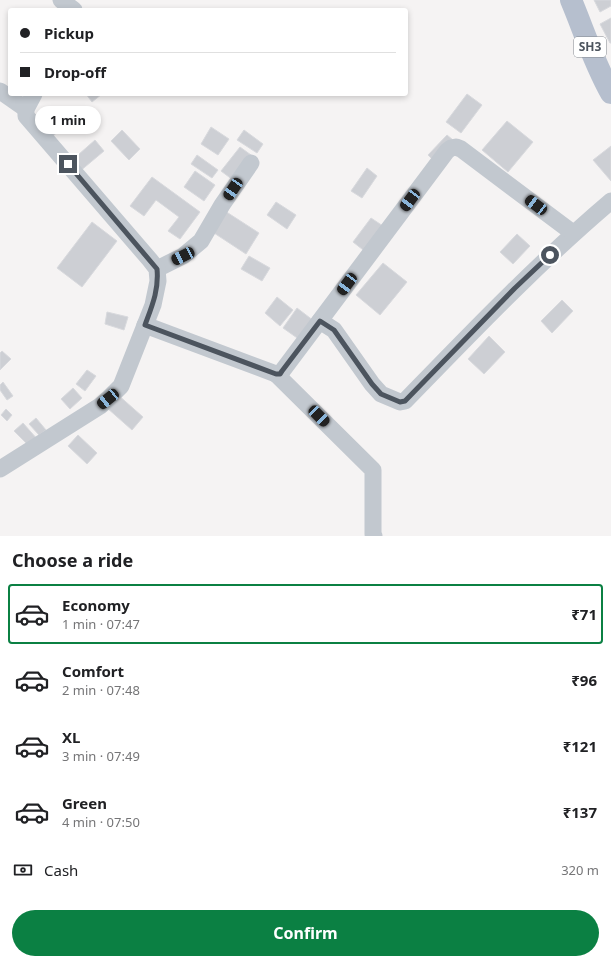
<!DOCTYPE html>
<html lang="en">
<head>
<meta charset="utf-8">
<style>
  :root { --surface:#fff; --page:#f6f6f6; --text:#202124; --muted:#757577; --line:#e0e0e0; --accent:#0b8043 }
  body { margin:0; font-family:"Noto Sans",sans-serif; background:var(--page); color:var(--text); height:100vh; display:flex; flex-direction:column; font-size:15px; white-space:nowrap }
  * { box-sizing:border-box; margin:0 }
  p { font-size:13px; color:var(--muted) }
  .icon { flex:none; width:22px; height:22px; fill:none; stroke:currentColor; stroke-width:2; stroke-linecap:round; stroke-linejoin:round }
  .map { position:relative; height:536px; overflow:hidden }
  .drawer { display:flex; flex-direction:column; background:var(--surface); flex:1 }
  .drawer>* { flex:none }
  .banner { position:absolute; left:8px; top:8px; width:400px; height:88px; border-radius:4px; box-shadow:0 2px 6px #0003; display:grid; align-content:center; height:88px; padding:0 12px; background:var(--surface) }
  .end { position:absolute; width:18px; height:18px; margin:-9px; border:5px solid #4c545e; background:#fff; box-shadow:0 0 0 2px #fff }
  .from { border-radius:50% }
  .bubble { position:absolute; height:28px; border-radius:14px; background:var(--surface); box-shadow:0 2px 6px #0003; font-size:13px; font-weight:700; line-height:28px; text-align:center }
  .car { position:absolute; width:12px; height:24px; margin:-12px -6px; border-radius:5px; box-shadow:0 0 3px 1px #0007; background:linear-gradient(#222 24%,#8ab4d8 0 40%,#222 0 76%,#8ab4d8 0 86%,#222 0) }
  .banner b { display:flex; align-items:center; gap:14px; height:38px; font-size:15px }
  .banner b+b { border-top:1px solid var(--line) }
  .banner i { width:10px; height:10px; background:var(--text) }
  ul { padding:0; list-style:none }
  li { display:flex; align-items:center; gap:12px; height:60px; margin:0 8px 6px; padding:0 4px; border:2px solid transparent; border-radius:4px }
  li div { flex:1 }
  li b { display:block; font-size:15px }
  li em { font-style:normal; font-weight:700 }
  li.selected { border-color:var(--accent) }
  li>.icon { width:36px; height:36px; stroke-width:1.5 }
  h2 { padding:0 12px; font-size:18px; line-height:48px }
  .pay { display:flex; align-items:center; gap:10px; height:44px; padding:0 12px; font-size:15px }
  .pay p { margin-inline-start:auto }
  .cta { display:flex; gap:8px; margin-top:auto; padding:8px 12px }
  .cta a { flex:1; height:46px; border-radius:24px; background:var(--accent); color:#fff; font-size:16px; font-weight:700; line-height:46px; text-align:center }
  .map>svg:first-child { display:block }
  .building { fill:#cdcfd4; stroke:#d8d9dd }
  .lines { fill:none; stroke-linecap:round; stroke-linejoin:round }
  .minor { stroke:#c2c8cf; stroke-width:17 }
  .major { stroke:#b6bfce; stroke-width:22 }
  .route { stroke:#4c545e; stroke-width:5 }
  .labels { text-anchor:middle; stroke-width:3.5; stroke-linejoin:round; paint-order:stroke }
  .shield { fill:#fff; stroke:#82878e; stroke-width:1 }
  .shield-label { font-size:12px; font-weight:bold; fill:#4c545e }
</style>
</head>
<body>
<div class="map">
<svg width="611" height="536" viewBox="0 0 611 536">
  <rect width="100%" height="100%" fill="#f5f3f3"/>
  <g class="building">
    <path d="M 594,0 L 611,0 L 611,6 L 600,12 Z"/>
    <path d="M 611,18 L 611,43 L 610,43 L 600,24 Z"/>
    <path d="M 86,94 L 102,94 L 92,102 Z"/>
    <path d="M 467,94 L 482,105 L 461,133 L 446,122 Z"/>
    <path d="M 64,112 L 71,119 L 50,139 L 43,132 Z"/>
    <path d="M 507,121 L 533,142 L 508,172 L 482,150 Z"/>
    <path d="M 211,127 L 229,139 L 218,155 L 201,144 Z"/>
    <path d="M 122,130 L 140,149 L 129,160 L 111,141 Z"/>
    <path d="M 244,130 L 263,144 L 257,153 L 237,140 Z"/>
    <path d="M 447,135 L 453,140 L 434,161 L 428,155 Z"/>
    <path d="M 95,140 L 104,151 L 79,172 L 70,162 Z"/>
    <path d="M 611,146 L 611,181 L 593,160 Z"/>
    <path d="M 240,147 L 251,155 L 233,180 L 221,171 Z"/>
    <path d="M 197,155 L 218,170 L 212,178 L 191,164 Z"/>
    <path d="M 367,168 L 377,176 L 362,198 L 351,191 Z"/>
    <path d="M 195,171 L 215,185 L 204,201 L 184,187 Z"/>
    <path d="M 152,177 L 200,212 L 180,239 L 168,231 L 179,217 L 156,200 L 144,216 L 130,206 Z"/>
    <path d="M 276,202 L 296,215 L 287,229 L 267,215 Z"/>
    <path d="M 225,211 L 259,233 L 246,254 L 211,231 Z"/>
    <path d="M 371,218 L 386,228 L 367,253 L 353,242 Z"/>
    <path d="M 92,222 L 117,241 L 82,287 L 57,268 Z"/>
    <path d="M 517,234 L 530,246 L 513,264 L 500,252 Z"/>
    <path d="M 249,256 L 270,268 L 262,281 L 241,269 Z"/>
    <path d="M 383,263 L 407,282 L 380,315 L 356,295 Z"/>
    <path d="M 277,297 L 293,310 L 280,326 L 265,313 Z"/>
    <path d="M 562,300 L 573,311 L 552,333 L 541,321 Z"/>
    <path d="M 297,308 L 314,321 L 300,340 L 283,328 Z"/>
    <path d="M 107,312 L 128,317 L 124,330 L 105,324 Z"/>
    <path d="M 489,336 L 505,352 L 484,374 L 468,359 Z"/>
    <path d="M 2,351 L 11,359 L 0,370 L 0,353 Z"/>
    <path d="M 87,370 L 96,376 L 85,391 L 76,384 Z"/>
    <path d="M 3,382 L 13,396 L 7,400 L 0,390 L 0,385 Z"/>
    <path d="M 73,388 L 82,398 L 70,409 L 61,399 Z"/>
    <path d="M 117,394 L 143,417 L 132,430 L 106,407 Z"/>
    <path d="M 6,409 L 12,415 L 7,421 L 1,415 Z"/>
    <path d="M 36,418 L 46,430 L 39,435 L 29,424 Z"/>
    <path d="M 23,423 L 38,440 L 30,447 L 14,431 Z"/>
    <path d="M 78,435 L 97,453 L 87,464 L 68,446 Z"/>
  </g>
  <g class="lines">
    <g class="minor">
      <path d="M 61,0 L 74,10"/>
      <path d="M 0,91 L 26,109"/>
      <path d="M 157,269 L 183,256 L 201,241 L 222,205 L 251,163"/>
      <path d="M 320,321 L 334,330 L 372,384 L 381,394 L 400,402 L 405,401 C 472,332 538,263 611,201"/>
      <path d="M 145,325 L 276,374 L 280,374 L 447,151 L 451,148 L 456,147 L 461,149 L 573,233"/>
      <path d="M 276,374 L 373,470 L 373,534 L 374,536"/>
      <path d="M 0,469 L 100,406 L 108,399 L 121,386 L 153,305 L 158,281 L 157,269 L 150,260 L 26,116 L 26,109 L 34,94"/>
    </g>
    <path class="major" d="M 571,0 C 584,31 594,63 611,93"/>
  </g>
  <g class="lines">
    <path class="route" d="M 68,164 L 157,269 C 159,290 152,306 145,325 L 276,374 L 280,374 L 282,371 L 320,321 L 334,330 L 372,384 L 381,394 L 400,402 L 405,401 L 515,288 L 550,255"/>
  </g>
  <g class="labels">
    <rect class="shield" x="574" y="37" width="32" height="20" rx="3"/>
    <g class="shield-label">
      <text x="590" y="51">SH3</text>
    </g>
  </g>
</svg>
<i class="end from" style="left:550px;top:255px"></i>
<i class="end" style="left:68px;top:164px"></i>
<div class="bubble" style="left:35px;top:106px;width:66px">1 min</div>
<i class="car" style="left:233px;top:189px;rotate:214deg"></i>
<i class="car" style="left:410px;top:200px;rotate:217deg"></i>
<i class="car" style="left:536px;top:205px;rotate:307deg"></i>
<i class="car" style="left:183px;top:256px;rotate:244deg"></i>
<i class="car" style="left:347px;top:284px;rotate:217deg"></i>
<i class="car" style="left:108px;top:399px;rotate:231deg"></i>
<i class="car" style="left:319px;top:416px;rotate:135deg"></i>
<div class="banner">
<b><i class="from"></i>Pickup</b>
<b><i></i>Drop-off</b>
</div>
</div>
<section class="drawer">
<h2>Choose a ride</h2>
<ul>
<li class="selected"><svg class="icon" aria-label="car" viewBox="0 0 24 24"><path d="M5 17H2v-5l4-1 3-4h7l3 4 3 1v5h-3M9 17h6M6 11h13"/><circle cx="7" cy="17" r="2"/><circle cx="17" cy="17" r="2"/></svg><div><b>Economy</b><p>1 min · 07:47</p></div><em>₹71</em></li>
<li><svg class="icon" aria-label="car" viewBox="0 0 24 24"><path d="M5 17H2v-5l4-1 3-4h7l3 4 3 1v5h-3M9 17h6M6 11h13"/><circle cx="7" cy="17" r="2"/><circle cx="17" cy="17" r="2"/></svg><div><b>Comfort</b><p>2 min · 07:48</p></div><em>₹96</em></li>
<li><svg class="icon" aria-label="car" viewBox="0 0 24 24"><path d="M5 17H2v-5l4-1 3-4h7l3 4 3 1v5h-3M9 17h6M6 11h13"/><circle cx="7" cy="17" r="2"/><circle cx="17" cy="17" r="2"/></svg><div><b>XL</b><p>3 min · 07:49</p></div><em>₹121</em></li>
<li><svg class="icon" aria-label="car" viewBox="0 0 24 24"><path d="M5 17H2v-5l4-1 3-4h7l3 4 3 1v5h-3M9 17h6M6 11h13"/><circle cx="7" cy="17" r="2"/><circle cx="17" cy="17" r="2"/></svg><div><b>Green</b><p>4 min · 07:50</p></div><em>₹137</em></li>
</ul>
<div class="pay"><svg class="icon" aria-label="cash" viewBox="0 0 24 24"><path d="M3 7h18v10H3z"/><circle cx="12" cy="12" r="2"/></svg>Cash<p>320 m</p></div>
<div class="cta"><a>Confirm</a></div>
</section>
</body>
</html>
